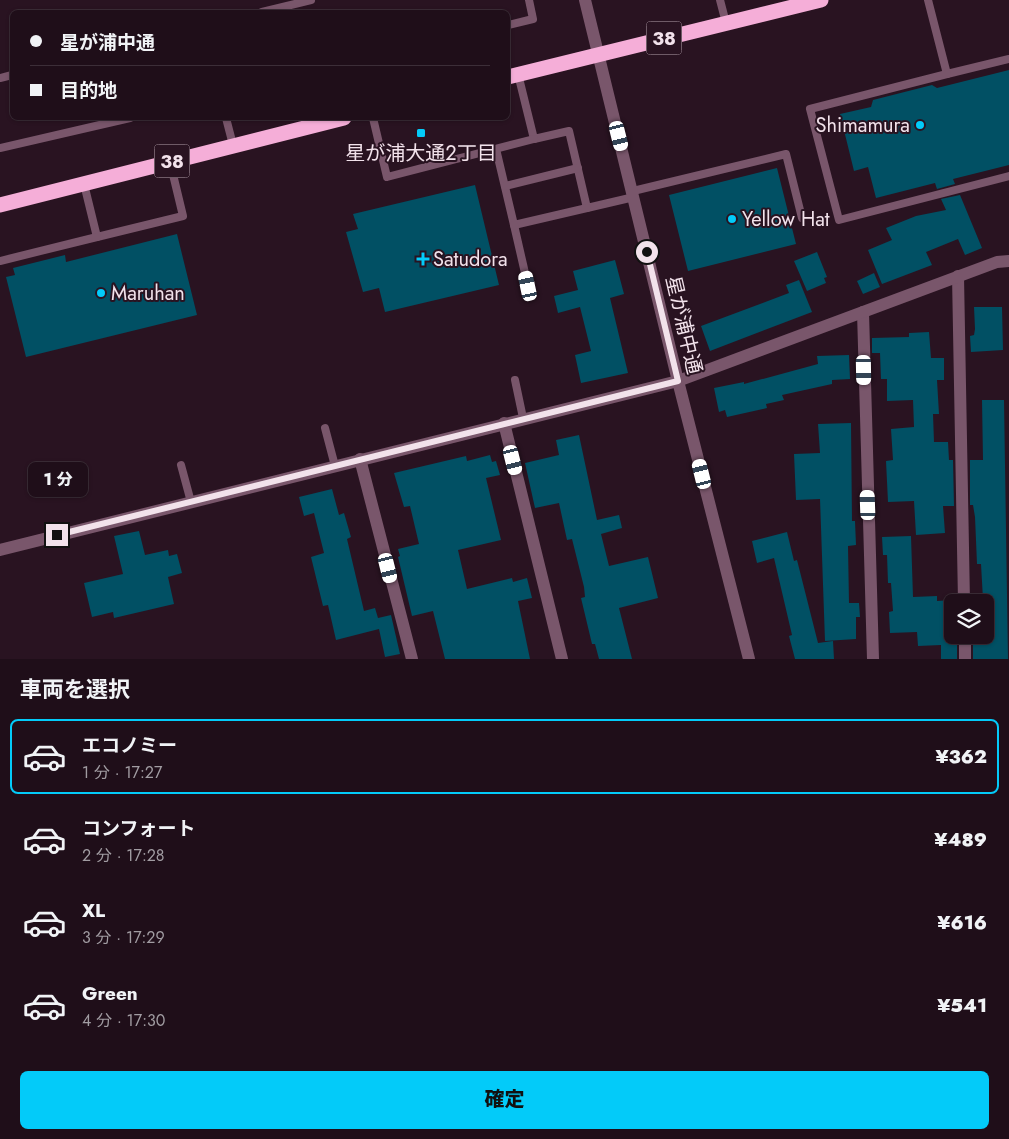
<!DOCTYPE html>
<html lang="ja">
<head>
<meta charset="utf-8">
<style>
  :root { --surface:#1f0e19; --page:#2c1c26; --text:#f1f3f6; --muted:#a19ca2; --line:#3c2e38; --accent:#03cbf9 }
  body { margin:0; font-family:Jost,"Noto Sans JP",sans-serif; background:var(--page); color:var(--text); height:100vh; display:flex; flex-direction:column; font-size:19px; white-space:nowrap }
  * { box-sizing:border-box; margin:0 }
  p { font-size:16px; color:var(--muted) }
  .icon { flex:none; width:28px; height:28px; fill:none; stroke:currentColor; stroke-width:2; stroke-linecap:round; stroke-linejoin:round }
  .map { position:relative; height:659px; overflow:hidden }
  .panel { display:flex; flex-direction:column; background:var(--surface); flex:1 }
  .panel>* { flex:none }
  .banner { position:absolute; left:10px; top:10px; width:500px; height:110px; border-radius:8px; box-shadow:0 1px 4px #0004,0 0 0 1px var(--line); display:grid; align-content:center; height:110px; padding:0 20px; background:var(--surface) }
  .controls { position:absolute; left:944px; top:594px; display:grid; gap:10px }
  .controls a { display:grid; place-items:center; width:50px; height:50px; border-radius:8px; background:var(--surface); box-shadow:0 1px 4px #0004,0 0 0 1px var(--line); font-size:25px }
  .end { position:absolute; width:22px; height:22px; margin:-11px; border:6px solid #f2e2eb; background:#111; box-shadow:0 0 0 2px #111 }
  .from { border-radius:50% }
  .bubble { position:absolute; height:35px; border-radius:8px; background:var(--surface); box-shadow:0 1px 4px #0004,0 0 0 1px var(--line); font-size:16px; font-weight:800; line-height:35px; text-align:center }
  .car { position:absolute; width:15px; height:30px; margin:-15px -8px; border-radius:6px; box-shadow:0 0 4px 1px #0007; background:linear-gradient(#fff 24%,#345 0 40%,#fff 0 76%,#345 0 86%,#fff 0) }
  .banner b { display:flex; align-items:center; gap:18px; height:48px; font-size:19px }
  .banner b+b { border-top:1px solid var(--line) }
  .banner i { width:12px; height:12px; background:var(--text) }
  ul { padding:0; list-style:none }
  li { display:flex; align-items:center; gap:15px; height:75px; margin:0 10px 8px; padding:0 10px; border:2px solid transparent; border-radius:8px }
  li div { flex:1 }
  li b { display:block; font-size:19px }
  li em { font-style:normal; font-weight:800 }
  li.active { border-color:var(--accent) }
  li>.icon { width:45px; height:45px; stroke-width:1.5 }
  h2 { padding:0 20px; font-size:22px; line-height:60px }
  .button { display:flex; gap:10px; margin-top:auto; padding:10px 20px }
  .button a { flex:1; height:58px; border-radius:8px; background:var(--accent); color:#111; font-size:20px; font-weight:800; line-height:58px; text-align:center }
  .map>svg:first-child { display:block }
  .building { fill:#015064 }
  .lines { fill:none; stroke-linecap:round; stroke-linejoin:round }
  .lane { stroke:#79566b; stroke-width:8 }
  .street { stroke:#79566b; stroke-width:12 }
  .highway { stroke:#f5aed8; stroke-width:15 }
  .route { stroke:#f2e2eb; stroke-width:6 }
  .poi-dot { fill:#03cbf9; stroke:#291321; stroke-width:2 }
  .labels { text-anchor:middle; stroke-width:4; stroke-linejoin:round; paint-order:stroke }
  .shield { fill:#291321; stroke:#b6a4ae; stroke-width:1 }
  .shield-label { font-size:19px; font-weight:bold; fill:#f2e2eb }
  .poi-label { font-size:20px; fill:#f2e2eb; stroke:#291321; text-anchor:start }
  .street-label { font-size:20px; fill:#f2e2eb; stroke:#291321 }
</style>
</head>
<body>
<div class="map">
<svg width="1009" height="659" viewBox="0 0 1009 659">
  <rect width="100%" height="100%" fill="#291321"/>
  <g class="building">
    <path d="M 1009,70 L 1009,165 L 953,179 L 955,184 L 937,189 L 935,183 L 876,198 L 868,167 L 854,171 L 840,114 L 871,107 L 873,100 L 932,85 L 937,88 Z"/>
    <path d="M 777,168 L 796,244 L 688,271 L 669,195 Z"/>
    <path d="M 475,185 L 499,285 L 385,312 L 379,288 L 363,292 L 346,232 L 358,229 L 353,214 Z"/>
    <path d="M 960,195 L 982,248 L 965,255 L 958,239 L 926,252 L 932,265 L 882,284 L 868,250 L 892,240 L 886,228 L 916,216 L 946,210 L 941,199 Z"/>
    <path d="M 177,234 L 197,315 L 26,357 L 6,277 L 15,275 L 13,268 L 65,255 L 66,262 Z"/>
    <path d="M 817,252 L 827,277 L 824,278 L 826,283 L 807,291 L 794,261 Z"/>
    <path d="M 615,260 L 624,294 L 610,298 L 628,373 L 581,383 L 575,355 L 591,351 L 580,307 L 558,313 L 554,296 L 578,290 L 573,271 Z"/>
    <path d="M 874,273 L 880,287 L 863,294 L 857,281 Z"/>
    <path d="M 799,280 L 812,312 L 710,351 L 701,326 L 789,293 L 786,285 Z"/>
    <path d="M 974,307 L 1002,307 L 1003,350 L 971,352 L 970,336 L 974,335 L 975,329 Z"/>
    <path d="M 929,332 L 931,358 L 944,358 L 944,380 L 937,380 L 939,414 L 933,414 L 934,442 L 948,442 L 949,460 L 953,460 L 954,506 L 943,506 L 945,533 L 916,535 L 914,501 L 888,502 L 886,461 L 893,460 L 891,429 L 914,427 L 913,400 L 887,401 L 887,379 L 881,379 L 880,353 L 872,353 L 872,338 L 909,337 L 909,333 Z"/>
    <path d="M 849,355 L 850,379 L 832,380 L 832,384 L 782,395 L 784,400 L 766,404 L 767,408 L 727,417 L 725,410 L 719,412 L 714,388 L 744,382 L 744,384 L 818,364 L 817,356 Z"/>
    <path d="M 982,400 L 1004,400 L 1008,659 L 973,659 L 973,635 L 985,635 L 981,564 L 977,564 L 975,517 L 973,505 L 970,505 L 970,460 L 983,460 Z"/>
    <path d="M 851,423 L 852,521 L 855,521 L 856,545 L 848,546 L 849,603 L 859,603 L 860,617 L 856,617 L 856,639 L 825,641 L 820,499 L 796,500 L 794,454 L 820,453 L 818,424 Z"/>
    <path d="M 579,435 L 597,520 L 619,515 L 622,528 L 601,534 L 609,566 L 648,557 L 658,598 L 619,608 L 632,659 L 599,659 L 595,644 L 592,644 L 581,598 L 585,597 L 584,587 L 572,539 L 567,540 L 559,503 L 535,508 L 525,463 L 559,455 L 556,440 Z"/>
    <path d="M 490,455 L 492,462 L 496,461 L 500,475 L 486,478 L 501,540 L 458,550 L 467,589 L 512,578 L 513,582 L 527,578 L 532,598 L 518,601 L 530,659 L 445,659 L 433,611 L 412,616 L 398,557 L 400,556 L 398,549 L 419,544 L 410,506 L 404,507 L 394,473 L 466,456 L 467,461 Z"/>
    <path d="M 332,489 L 339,515 L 344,513 L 351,537 L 347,539 L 364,611 L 375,608 L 378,618 L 391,615 L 400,654 L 385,657 L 379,629 L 336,640 L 328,605 L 323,606 L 311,557 L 324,553 L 314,513 L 304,516 L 299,497 Z"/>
    <path d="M 139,531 L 145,555 L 168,550 L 169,556 L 177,554 L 182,573 L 168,577 L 174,604 L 114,618 L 113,612 L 92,617 L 84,583 L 123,574 L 114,536 Z"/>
    <path d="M 787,532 L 794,561 L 797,560 L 818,643 L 833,641 L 834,659 L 795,659 L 789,636 L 792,635 L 774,558 L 757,563 L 752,541 Z"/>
    <path d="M 911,536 L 913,597 L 937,596 L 937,601 L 952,600 L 952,635 L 957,635 L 957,659 L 941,659 L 941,645 L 918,646 L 917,632 L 890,633 L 889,612 L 893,611 L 891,583 L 888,583 L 887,555 L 883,555 L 882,537 Z"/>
  </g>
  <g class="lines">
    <g class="lane">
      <path d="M 720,0 L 726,23"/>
      <path d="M 928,0 L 947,74 L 1009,59"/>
      <path d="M 262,12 L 311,0"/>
      <path d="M 508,25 L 533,19 L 529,0"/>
      <path d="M 518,74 L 534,139 L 569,131 L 587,208 L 634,197"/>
      <path d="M 947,74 L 810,109 L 839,220 L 1009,176"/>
      <path d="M 0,78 L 12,75"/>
      <path d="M 226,118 L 233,145"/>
      <path d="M 373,118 L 387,177 L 534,139"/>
      <path d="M 0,148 L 130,118"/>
      <path d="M 496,149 L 514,225 L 587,208"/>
      <path d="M 84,184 L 97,237 L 183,216 L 170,162"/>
      <path d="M 505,186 L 578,168"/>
      <path d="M 633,191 L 786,154 L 802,218"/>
      <path d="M 514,225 L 528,286"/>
      <path d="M 0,261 L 97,237"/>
      <path d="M 515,380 L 523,418"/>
      <path d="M 325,428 L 335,466"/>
      <path d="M 181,465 L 191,502"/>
    </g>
    <g class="street">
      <path d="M 585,0 L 678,381 L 749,659"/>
      <path d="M 958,276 L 964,602"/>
      <path d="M 863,312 L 873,659"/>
      <path d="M 504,423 L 562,659"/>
      <path d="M 360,459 L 412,659"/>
      <path d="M 0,550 L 678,381 L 997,262 L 1009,261"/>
      <path d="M 965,635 L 965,659"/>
    </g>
    <g class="highway">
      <path d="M 508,77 L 821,0"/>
      <path d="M 0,205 L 344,118"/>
    </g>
  </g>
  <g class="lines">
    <path class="route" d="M 57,535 L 678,381 L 647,252"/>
  </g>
  <g class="poi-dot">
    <circle cx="920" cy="125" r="5"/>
    <rect x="416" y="128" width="10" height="10" rx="2.5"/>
    <circle cx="732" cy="219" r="5"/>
    <path d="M420.5 251.5h5v5h5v5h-5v5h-5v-5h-5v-5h5z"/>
    <circle cx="101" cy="293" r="5"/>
  </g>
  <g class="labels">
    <g class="shield">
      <rect x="646.5" y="21.5" width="35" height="33" rx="4"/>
      <rect x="154.5" y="144.5" width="35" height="33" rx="4"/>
    </g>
    <g class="shield-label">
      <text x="664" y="45">38</text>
      <text x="172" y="168">38</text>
    </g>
    <g class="poi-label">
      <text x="910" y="132" text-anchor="end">Shimamura</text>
      <text x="421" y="160" text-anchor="middle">星が浦大通2丁目</text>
      <text x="742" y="226">Yellow Hat</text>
      <text x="433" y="266">Satudora</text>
      <text x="111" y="300">Maruhan</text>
    </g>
    <g class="street-label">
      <text transform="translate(684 325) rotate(77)" y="7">星が浦中通</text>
    </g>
  </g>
</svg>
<div class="controls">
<a><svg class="icon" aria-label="layers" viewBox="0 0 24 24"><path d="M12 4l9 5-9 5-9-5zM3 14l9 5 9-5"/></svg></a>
</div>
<i class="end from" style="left:647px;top:252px"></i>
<i class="end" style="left:57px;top:535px"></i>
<div class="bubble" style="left:28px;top:462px;width:60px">1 分</div>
<i class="car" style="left:619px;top:136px;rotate:166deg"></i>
<i class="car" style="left:528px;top:286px;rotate:348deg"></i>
<i class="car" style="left:864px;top:370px;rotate:179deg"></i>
<i class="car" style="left:513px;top:460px;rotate:166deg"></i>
<i class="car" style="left:702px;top:474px;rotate:346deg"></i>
<i class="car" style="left:868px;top:505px;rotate:358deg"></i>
<i class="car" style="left:388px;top:568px;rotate:166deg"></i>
<div class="banner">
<b><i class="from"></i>星が浦中通</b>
<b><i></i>目的地</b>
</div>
</div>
<section class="panel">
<h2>車両を選択</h2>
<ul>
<li class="active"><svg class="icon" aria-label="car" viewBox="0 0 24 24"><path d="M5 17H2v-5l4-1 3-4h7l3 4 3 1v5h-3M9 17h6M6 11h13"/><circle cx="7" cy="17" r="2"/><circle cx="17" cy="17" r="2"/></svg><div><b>エコノミー</b><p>1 分 · 17:27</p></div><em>¥362</em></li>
<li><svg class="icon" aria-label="car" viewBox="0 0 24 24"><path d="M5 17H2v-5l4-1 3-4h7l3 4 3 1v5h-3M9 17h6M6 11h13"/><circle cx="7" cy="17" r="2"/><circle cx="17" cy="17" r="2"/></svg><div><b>コンフォート</b><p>2 分 · 17:28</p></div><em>¥489</em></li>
<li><svg class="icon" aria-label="car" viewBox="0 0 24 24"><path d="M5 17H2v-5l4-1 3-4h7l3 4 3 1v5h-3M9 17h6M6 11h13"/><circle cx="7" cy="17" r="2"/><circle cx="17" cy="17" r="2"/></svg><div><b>XL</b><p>3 分 · 17:29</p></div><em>¥616</em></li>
<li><svg class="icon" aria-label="car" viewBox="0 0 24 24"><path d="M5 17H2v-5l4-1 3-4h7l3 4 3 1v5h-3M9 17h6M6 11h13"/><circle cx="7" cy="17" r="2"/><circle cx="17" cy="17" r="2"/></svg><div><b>Green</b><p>4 分 · 17:30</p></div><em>¥541</em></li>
</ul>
<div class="button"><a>確定</a></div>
</section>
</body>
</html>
